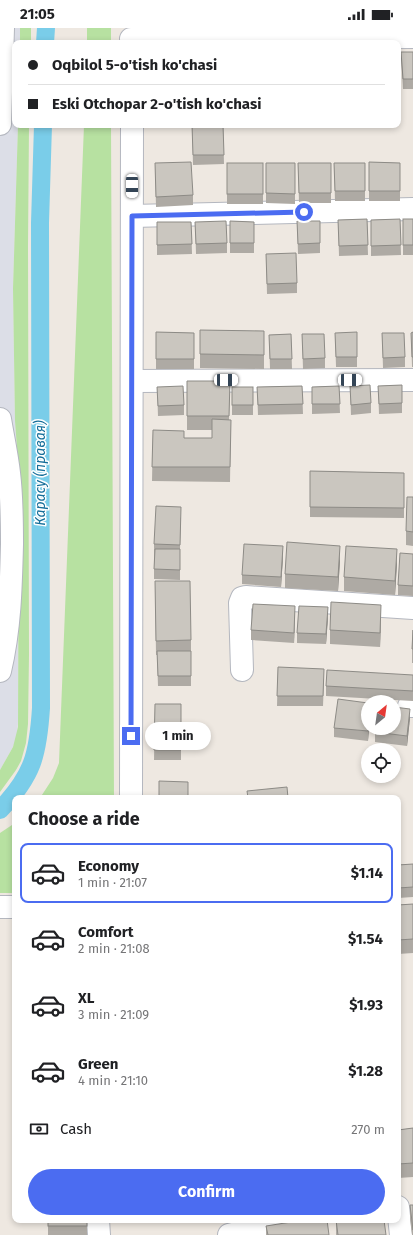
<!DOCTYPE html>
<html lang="en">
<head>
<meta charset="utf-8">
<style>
  :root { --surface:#fff; --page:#f2f2f2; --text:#202124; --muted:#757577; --line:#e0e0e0; --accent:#4b6cf1 }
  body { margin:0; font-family:"Fira Sans",sans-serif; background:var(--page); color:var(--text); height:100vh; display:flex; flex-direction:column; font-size:15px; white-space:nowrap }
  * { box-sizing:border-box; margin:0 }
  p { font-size:13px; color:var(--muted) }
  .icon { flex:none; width:22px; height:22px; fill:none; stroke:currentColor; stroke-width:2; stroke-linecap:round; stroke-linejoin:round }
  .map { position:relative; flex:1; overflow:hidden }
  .details { position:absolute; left:12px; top:767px; width:389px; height:428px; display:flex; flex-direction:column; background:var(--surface); border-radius:8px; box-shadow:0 2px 6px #0003 }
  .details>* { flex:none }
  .top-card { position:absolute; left:12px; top:12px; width:389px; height:88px; border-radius:8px; box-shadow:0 2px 6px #0003; display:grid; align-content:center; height:88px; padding:0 16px; background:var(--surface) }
  .needle { width:26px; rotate:29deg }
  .buttons { position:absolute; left:361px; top:667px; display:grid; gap:8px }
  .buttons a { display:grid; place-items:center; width:40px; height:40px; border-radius:50%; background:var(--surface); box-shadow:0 2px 6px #0003; font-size:20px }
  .end { position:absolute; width:18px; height:18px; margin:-9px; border:5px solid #4b6cf1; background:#fff; box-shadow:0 0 0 2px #fff }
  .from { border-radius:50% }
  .bubble { position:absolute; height:28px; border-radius:14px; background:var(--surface); box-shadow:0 2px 6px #0003; font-size:13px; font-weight:700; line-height:28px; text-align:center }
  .car { position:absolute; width:12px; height:24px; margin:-12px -6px; border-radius:5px; box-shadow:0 0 3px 1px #0007; background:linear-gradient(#fff 24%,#345 0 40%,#fff 0 76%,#345 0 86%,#fff 0) }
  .top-card b { display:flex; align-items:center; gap:14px; height:38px; font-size:15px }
  .top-card b+b { border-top:1px solid var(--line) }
  .top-card i { width:10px; height:10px; background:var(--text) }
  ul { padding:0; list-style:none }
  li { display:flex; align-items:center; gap:12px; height:60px; margin:0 8px 6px; padding:0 8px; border:2px solid transparent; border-radius:8px }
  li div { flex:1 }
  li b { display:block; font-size:15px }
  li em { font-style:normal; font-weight:700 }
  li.current { border-color:var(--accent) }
  li>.icon { width:36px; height:36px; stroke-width:1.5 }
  h2 { padding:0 16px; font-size:18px; line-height:48px }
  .pay { display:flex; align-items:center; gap:10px; height:44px; padding:0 16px; font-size:15px }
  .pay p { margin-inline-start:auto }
  .action { display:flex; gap:8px; margin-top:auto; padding:8px 16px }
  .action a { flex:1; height:46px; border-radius:24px; background:var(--accent); color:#fff; font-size:16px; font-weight:700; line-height:46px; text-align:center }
  .status { display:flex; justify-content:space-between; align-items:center; height:28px; padding:0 20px; background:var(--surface); direction:ltr }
  .status svg { height:11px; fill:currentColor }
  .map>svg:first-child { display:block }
  .airport { fill:#dcdee7 }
  .green { fill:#b7e1a1 }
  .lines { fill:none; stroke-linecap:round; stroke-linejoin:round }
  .canal { stroke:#7acde9; stroke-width:18 }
  .minor-casing { stroke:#b4b7bf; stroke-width:24 }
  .minor { stroke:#fff; stroke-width:22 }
  .wall { fill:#aeaaa4 }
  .shaded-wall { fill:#8d8b86 }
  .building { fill:#cac6bf; stroke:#8d8b86 }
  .route { stroke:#4b6cf1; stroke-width:5 }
  .labels { text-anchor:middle; stroke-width:3; stroke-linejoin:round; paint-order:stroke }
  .water-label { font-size:14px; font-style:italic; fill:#156e99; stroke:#fff }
</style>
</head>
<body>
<div class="status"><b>21:05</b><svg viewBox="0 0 49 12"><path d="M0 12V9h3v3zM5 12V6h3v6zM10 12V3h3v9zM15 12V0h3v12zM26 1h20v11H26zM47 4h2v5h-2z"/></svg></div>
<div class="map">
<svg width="413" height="1207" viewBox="0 0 413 1207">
  <rect width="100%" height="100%" fill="#eee8e1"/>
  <path class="airport" d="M 0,0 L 20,0 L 20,15 L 15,15 L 15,97 L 18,97 L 13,261 L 15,393 L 19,447 L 18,694 L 17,708 L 13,719 L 0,742 Z"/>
  <g class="green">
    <rect x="20" y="0" width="11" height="15"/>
    <rect x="87" y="0" width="24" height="15"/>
    <path d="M 18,97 L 29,97 L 28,218 L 29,627 L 28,696 L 26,715 L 21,733 L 16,742 L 0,764 L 0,742 L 13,719 L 18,699 L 19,447 L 15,393 L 13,261 Z"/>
    <path d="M 84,97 L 111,97 L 114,770 L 40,770 L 53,750 L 59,735 Z"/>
    <path d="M 15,795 L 15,865 L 0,865 L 0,805 Z"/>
  </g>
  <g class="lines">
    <g class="canal">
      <path d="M 45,15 L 46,0"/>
      <path d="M 0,782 C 33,747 38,727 41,680 L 40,195 L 43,97"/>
    </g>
    <defs>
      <g id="minor">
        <path d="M 131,11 L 413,9"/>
        <path d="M 0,96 L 3,0"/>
        <path d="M 132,188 L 413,181"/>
        <path d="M 132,353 L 413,352"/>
        <path d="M 0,391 C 3,409 7,427 9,445 C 12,469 12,492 12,516 C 11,558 10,601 0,643"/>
        <path d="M 242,642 L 240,575 L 242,570 L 246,569 L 413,580"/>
        <path d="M 409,678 L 413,678"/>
        <path d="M 131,770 L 132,97"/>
        <path d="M 0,879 L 15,879"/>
        <path d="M 398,1179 L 401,1207"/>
        <path d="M 98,1192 L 99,1207"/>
        <path d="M 229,1207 L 253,1201 L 306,1192"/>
      </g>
    </defs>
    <use href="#minor" class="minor-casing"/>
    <use href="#minor" class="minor"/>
  </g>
  <g class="wall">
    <path d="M 401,24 L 413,24 L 413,61 L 403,61 Z"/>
    <path d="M 398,29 L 399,51 L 399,61 L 398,61 Z"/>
    <path d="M 192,97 L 223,97 L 224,136 L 193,137 Z"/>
    <path d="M 369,134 L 400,135 L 400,173 L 369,173 Z"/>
    <path d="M 155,135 L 193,167 L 193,177 L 156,179 Z"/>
    <rect x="227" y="135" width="36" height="41"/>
    <path d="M 266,135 L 295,135 L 295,176 L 266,175 Z"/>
    <path d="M 298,135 L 331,135 L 331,175 L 299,175 Z"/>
    <path d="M 334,135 L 365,135 L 365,173 L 335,173 Z"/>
    <path d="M 367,191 L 368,227 L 339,228 L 338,192 Z"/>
    <path d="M 400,191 L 401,227 L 371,228 L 371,192 Z"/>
    <rect x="403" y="191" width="10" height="36"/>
    <path d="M 230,193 L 254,194 L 254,225 L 230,225 Z"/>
    <path d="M 297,193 L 320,193 L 320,225 L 298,226 Z"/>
    <path d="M 157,194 L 191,194 L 192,226 L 157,227 Z"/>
    <path d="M 195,194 L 227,215 L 227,225 L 196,226 Z"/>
    <path d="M 266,226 L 297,255 L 297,265 L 267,266 Z"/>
    <path d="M 200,302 L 264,303 L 264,341 L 200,340 Z"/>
    <path d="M 156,304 L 194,305 L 194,341 L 156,341 Z"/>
    <path d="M 413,304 L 413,339 L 412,339 L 411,305 Z"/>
    <path d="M 335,305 L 357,329 L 357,339 L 336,339 Z"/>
    <path d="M 382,305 L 405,329 L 405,339 L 383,340 Z"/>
    <path d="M 291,306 L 292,341 L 270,341 L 269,307 Z"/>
    <path d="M 302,306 L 325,330 L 325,340 L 303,341 Z"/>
    <path d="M 187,353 L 230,353 L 229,392 L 231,392 L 230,454 L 152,453 L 153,402 L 184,410 L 212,410 L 212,402 L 187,402 Z"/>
    <path d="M 402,357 L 402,385 L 379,386 L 378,358 Z"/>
    <path d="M 302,358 L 303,386 L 258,387 L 257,359 Z"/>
    <path d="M 339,358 L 340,385 L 312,386 L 312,359 Z"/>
    <path d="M 350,358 L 371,375 L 371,385 L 351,387 Z"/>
    <path d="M 157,359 L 184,377 L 184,387 L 158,388 Z"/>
    <rect x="232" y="359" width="21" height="28"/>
    <path d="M 310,443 L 404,445 L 404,490 L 310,489 Z"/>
    <path d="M 413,469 L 413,518 L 406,517 L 406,503 Z"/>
    <path d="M 181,489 L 180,521 L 180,552 L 154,551 L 154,516 Z"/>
    <path d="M 413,526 L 413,568 L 398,567 L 398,557 Z"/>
    <path d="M 283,528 L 281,559 L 242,556 L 242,547 Z"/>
    <path d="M 340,532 L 338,563 L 285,560 L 285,546 Z"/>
    <path d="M 397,535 L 395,567 L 344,563 L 344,549 Z"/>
    <path d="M 155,553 L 191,612 L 191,658 L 158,658 L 157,627 L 156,627 Z"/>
    <path d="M 295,588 L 294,615 L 251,612 L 251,602 Z"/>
    <path d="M 328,589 L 326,616 L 297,615 L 297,605 Z"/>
    <path d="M 381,591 L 380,619 L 330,616 L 330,602 Z"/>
    <path d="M 413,602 L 413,635 L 412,635 L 412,621 Z"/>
    <path d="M 278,639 L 324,651 L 323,678 L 277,678 Z"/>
    <path d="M 413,647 L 413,673 L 326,668 L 326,658 Z"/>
    <path d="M 155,676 L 181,676 L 181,732 L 154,732 Z"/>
    <path d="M 410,690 L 407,718 L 375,714 L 375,704 Z"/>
    <path d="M 334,700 L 369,700 L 368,713 L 334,709 Z"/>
    <path d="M 413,836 L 413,869 L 398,870 L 398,837 Z"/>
    <path d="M 413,876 L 413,925 L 398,926 L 398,877 Z"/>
    <path d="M 398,989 L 399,1001 L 399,1011 L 398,1011 Z"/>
    <path d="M 413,1100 L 413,1149 L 398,1150 L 398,1102 Z"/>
    <path d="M 410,1177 L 413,1177 L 413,1207 L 412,1207 L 410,1191 Z"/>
    <rect x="48" y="1192" width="39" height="15"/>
    <path d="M 336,1192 L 386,1207 L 336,1207 Z"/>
    <path d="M 266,1198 L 329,1207 L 266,1207 Z"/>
  </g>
  <g class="shaded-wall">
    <path d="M 283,518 L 283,528 L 281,559 L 281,549 Z"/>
    <path d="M 340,518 L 340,532 L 338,563 L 338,549 Z"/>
    <path d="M 397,521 L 397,535 L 395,567 L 395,553 Z"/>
    <path d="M 381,577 L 381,591 L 380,619 L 380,605 Z"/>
    <path d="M 295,578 L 295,588 L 294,615 L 294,605 Z"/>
    <path d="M 328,579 L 328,589 L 326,616 L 326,606 Z"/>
    <path d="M 410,681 L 410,690 L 407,718 L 407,708 Z"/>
    <path d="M 368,700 L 369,700 L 368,713 Z"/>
  </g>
  <g class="building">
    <path d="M 401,24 L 413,24 L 413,51 L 403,51 Z"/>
    <path d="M 398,29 L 399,51 L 398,51 Z"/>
    <path d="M 192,97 L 223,97 L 224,127 L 193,127 Z"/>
    <path d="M 191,134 L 193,167 L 156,169 L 155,135 Z"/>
    <path d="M 369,134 L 400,135 L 400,163 L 369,163 Z"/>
    <rect x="227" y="135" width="36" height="31"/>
    <path d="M 266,135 L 295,135 L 295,166 L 266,165 Z"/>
    <path d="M 298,135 L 331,135 L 331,165 L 299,165 Z"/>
    <path d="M 334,135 L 365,135 L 365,163 L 335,163 Z"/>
    <path d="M 367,191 L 368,217 L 339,218 L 338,192 Z"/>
    <path d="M 400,191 L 401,217 L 371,218 L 371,192 Z"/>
    <rect x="403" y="191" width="10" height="26"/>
    <path d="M 226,193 L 227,215 L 196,216 L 195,194 Z"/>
    <path d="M 230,193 L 254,194 L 254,215 L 230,215 Z"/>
    <path d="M 297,193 L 320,193 L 320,215 L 298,216 Z"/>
    <path d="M 157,194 L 191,194 L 192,216 L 157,217 Z"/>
    <path d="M 296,225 L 297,255 L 267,256 L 266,226 Z"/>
    <path d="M 200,302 L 264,303 L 264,327 L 200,326 Z"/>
    <path d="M 156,304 L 194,305 L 194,331 L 156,331 Z"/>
    <path d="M 357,304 L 357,329 L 336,329 L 335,305 Z"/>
    <path d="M 413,304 L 413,329 L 412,329 L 411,305 Z"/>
    <path d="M 382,305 L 404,305 L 405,329 L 383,330 Z"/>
    <path d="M 291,306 L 292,331 L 270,331 L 269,307 Z"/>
    <path d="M 302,306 L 324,306 L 325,330 L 303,331 Z"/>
    <path d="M 187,353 L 230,353 L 229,388 L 187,388 Z"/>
    <path d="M 370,357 L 371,375 L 351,377 L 350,358 Z"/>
    <path d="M 402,357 L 402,375 L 379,376 L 378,358 Z"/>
    <path d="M 183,358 L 184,377 L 158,378 L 157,359 Z"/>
    <path d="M 302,358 L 303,376 L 258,377 L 257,359 Z"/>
    <path d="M 339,358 L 340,376 L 312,376 L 312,359 Z"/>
    <rect x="232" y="359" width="21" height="18"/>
    <path d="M 212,391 L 231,392 L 230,439 L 152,439 L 153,402 L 184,403 L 184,410 L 212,410 Z"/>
    <path d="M 310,443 L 404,445 L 404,480 L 310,479 Z"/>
    <path d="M 407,469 L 413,469 L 413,504 L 406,503 Z"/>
    <path d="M 156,478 L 181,479 L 180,517 L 154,516 Z"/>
    <path d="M 287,514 L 340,518 L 338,549 L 285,546 Z"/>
    <path d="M 244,516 L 283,518 L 281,549 L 242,547 Z"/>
    <path d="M 346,518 L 397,521 L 395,553 L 344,549 Z"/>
    <path d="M 155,521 L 180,521 L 180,542 L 154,541 Z"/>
    <path d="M 400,525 L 413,526 L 413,558 L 398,557 Z"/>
    <path d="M 155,553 L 190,553 L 191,612 L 156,613 Z"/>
    <path d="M 331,574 L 381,577 L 380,605 L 330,602 Z"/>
    <path d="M 253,576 L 295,578 L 294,605 L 251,602 Z"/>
    <path d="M 299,578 L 328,579 L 326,606 L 297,605 Z"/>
    <path d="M 413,602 L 413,621 L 412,621 Z"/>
    <path d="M 157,623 L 191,623 L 191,648 L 158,648 Z"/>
    <path d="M 278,639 L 324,641 L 323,668 L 277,668 Z"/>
    <path d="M 327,642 L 413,647 L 413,663 L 326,658 Z"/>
    <path d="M 338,671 L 368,675 L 368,703 L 334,700 Z"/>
    <path d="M 155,676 L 181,676 L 181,722 L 154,722 Z"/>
    <path d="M 394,679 L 410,681 L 407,708 L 375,704 L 376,700 L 394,700 Z"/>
    <path d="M 159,753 L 188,754 L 188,770 L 159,770 Z"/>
    <path d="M 287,759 L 288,770 L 248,770 L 247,763 Z"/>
    <path d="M 413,836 L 413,859 L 398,860 L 398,837 Z"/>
    <path d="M 413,876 L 413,911 L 398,912 L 398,877 Z"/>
    <path d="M 413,1100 L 413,1135 L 398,1136 L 398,1102 Z"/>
    <path d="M 410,1177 L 413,1177 L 413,1202 Z"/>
    <rect x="48" y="1192" width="39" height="6"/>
    <path d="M 304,1192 L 327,1192 L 329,1207 L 268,1207 L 266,1198 Z"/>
    <path d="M 336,1192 L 384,1192 L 386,1207 L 338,1207 Z"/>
  </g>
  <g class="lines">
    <path class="route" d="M 131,708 L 132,188 L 304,184"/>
  </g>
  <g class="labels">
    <g class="water-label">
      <text transform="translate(40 445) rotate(-90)" y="5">Карасу (правая)</text>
    </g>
  </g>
</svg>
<div class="buttons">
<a><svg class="needle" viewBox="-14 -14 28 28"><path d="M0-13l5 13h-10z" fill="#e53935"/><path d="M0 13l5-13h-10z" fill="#757577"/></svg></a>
<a><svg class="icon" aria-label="locate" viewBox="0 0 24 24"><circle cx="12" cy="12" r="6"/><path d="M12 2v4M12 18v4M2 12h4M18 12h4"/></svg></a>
</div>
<i class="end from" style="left:304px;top:184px"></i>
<i class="end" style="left:131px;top:708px"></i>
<div class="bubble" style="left:145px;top:694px;width:66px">1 min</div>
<i class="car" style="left:132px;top:158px;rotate:180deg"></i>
<i class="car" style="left:226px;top:352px;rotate:90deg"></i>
<i class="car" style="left:350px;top:352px;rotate:90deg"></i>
<div class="top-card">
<b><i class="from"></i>Oqbilol 5-o'tish ko'chasi</b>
<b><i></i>Eski Otchopar 2-o'tish ko'chasi</b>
</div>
<section class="details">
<h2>Choose a ride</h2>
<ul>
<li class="current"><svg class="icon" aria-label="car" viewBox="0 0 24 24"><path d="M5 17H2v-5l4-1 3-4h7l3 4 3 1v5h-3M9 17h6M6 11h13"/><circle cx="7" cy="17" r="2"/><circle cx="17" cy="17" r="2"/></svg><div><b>Economy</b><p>1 min · 21:07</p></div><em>$1.14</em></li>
<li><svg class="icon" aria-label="car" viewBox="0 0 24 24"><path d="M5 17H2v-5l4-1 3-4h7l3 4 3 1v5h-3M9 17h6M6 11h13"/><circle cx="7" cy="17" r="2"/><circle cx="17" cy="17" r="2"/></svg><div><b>Comfort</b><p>2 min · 21:08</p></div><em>$1.54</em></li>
<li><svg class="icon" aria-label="car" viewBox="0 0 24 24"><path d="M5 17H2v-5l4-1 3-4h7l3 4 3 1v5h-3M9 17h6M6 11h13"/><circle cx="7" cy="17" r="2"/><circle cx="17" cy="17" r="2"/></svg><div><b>XL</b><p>3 min · 21:09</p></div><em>$1.93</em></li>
<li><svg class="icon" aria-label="car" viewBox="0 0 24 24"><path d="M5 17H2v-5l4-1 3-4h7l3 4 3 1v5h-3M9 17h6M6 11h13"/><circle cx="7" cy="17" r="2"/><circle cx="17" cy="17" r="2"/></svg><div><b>Green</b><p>4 min · 21:10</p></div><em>$1.28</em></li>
</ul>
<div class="pay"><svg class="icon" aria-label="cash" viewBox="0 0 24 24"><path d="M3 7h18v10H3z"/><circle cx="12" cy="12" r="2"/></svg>Cash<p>270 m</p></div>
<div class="action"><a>Confirm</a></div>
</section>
</div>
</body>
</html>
